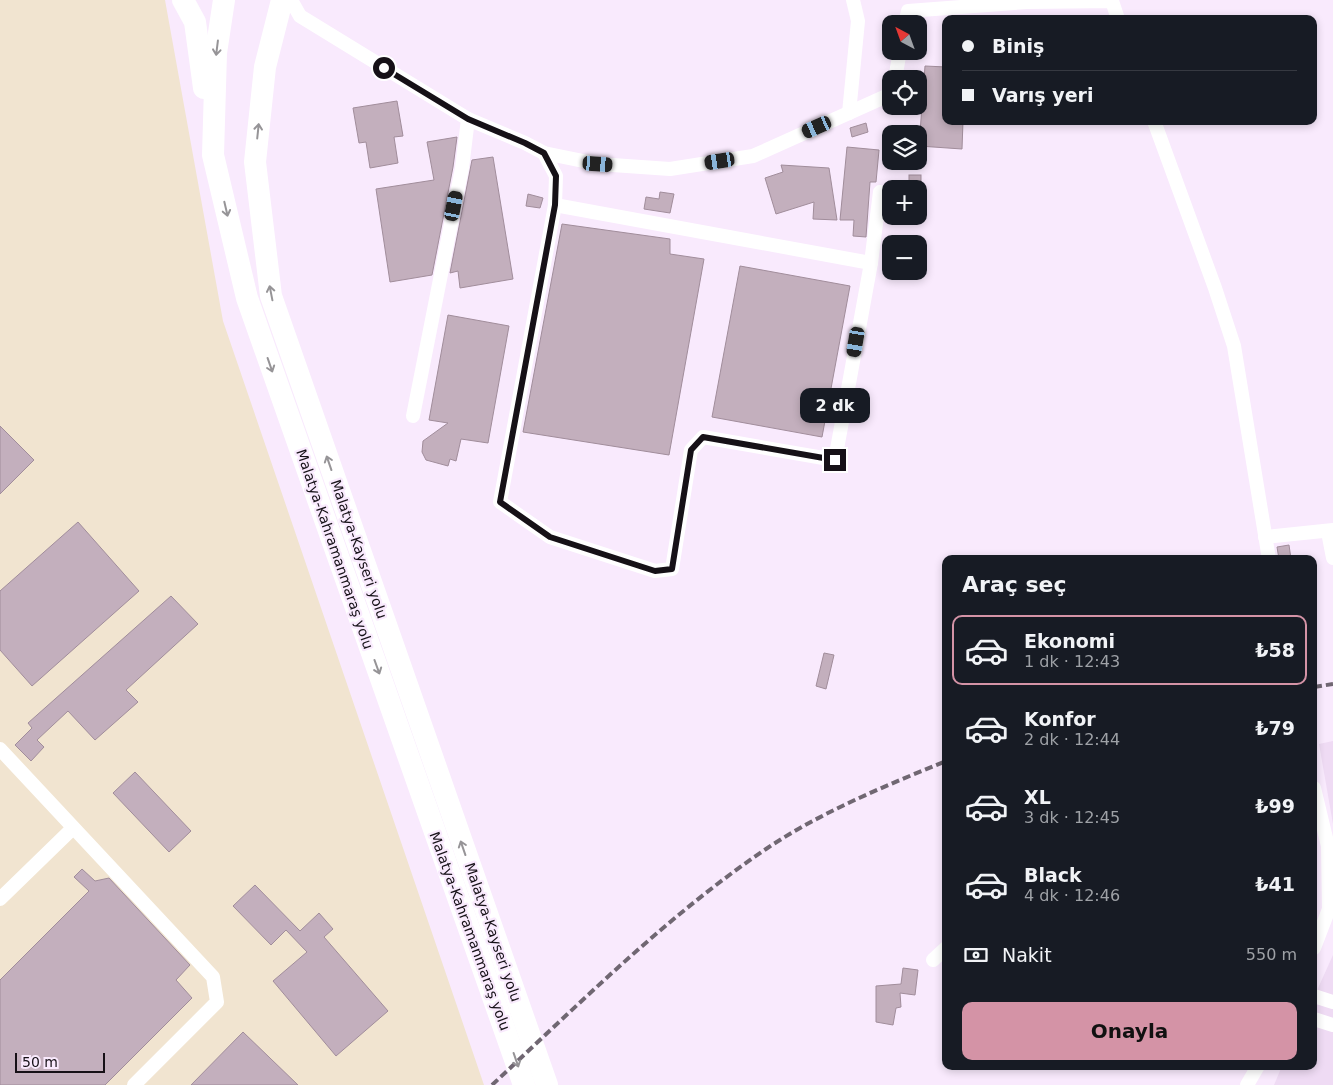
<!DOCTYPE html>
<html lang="tr">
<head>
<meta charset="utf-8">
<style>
  :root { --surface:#171b24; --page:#242831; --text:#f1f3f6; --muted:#9ea1a6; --line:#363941; --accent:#d493a6 }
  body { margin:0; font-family:"DejaVu Sans",sans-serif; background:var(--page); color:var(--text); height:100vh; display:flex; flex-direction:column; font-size:19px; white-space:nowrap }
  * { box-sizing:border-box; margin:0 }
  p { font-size:16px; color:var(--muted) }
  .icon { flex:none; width:28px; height:28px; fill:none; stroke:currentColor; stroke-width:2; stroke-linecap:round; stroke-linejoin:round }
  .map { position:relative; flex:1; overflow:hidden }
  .sheet { position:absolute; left:942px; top:555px; width:375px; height:515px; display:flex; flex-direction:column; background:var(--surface); border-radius:10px; box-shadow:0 2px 8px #0003 }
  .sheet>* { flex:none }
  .top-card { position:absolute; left:942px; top:15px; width:375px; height:110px; border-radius:10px; box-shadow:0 2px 8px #0003; display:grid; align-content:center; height:110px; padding:0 20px; background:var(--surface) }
  .needle { width:32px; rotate:319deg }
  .tools { position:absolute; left:882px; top:15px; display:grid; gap:10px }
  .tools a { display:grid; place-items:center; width:45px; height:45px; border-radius:10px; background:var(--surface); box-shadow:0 2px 8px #0003; font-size:25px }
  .scale { position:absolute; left:15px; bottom:12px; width:90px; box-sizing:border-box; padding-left:5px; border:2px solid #161117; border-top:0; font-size:14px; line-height:18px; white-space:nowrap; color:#161117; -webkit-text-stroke:4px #f9eafd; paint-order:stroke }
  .end { position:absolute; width:22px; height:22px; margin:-11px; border:6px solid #161117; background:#fff; box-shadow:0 0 0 2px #fff }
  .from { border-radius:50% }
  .bubble { position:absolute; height:35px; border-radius:10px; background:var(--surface); box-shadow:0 2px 8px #0003; font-size:16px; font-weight:600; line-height:35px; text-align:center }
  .car { position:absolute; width:15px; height:30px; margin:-15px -8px; border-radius:6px; box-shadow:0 0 4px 1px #0007; background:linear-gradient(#222 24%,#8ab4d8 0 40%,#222 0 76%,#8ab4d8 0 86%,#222 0) }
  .top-card b { display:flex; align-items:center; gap:18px; height:48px; font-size:19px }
  .top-card b+b { border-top:1px solid var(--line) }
  .top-card i { width:12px; height:12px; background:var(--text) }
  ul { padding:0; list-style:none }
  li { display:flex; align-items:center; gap:15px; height:70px; margin:0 10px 8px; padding:0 10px; border:2px solid transparent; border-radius:10px }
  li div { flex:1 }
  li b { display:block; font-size:19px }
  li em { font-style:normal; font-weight:600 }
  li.active { border-color:var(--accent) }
  li>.icon { width:45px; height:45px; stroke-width:1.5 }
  h2 { padding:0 20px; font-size:22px; line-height:60px }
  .pay { display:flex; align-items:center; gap:12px; height:55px; padding:0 20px; font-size:19px }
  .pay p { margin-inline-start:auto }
  .primary-button { display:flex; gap:10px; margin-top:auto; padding:10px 20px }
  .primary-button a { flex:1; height:58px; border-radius:10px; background:var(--accent); color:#111; font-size:20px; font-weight:600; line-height:58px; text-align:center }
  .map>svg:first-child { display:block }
  .built { fill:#efdbf4 }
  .industrial { fill:#f1e4d0 }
  .building { fill:#c3afbd; stroke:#a18d9b }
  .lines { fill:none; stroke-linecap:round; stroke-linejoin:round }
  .minor { stroke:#fff; stroke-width:14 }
  .trunk { stroke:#fff; stroke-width:22 }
  .rail { stroke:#706772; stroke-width:4; stroke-dasharray:8 4; stroke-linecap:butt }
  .oneway { stroke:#969497 }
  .route { stroke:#161117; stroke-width:6 }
  .labels { text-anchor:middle; stroke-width:4.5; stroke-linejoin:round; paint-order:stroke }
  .street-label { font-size:14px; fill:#161117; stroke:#f9eafd }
</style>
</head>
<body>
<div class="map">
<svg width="1333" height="1085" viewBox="0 0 1333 1085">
  <rect width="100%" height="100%" fill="#f9eafd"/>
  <g class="built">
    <path d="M 1333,741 L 1333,824 L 1319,744 Z"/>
    <path d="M 1333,955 L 1333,1085 L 1274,1085 L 1282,1066 L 1314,1066 L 1314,997 Z"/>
  </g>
  <path class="industrial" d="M 0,0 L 165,0 L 223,321 L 484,1085 L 0,1085 Z"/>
  <g class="building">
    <path d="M 925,66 L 946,67 L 946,121 L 963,121 L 962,149 L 919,146 Z"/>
    <path d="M 397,101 L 403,136 L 394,137 L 398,163 L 370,168 L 366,142 L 359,143 L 353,108 Z"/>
    <path d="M 866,123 L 868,132 L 852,137 L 850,128 Z"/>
    <path d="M 457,137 L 453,167 L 432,275 L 390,282 L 376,189 L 434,180 L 427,142 Z"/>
    <path d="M 847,147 L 879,150 L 876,182 L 870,182 L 866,237 L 853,236 L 854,220 L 840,220 Z"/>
    <path d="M 493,157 L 513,279 L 460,288 L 458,271 L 450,273 L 472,160 Z"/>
    <path d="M 781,165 L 829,168 L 837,220 L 813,219 L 814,202 L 776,214 L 765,178 L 783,172 Z"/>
    <rect x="909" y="175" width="12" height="14"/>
    <path d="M 660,192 L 674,194 L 670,213 L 644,209 L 646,197 L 659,199 Z"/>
    <path d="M 528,194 L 543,198 L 540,208 L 526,206 Z"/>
    <path d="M 562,224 L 670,239 L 670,254 L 704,259 L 669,455 L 523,432 Z"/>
    <path d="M 740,266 L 850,286 L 822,437 L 712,417 Z"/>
    <path d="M 448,315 L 509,326 L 488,443 L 461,439 L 456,461 L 450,459 L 448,466 L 426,460 L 422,452 L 423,441 L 448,423 L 429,420 Z"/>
    <path d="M 0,426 L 34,460 L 0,494 Z"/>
    <path d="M 78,522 L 139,591 L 32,686 L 0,650 L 0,591 Z"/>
    <path d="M 1289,545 L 1291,559 L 1279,559 L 1277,547 Z"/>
    <path d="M 171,596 L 198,624 L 126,690 L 138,702 L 95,740 L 68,711 L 37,740 L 44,747 L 31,761 L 15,745 L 32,728 L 28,723 Z"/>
    <path d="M 824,653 L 834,655 L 826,689 L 816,686 Z"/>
    <path d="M 135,772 L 191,831 L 169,852 L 113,793 Z"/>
    <path d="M 82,869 L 95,881 L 109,878 L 190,965 L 176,980 L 192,998 L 105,1085 L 0,1085 L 0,980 L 89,891 L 74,877 Z"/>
    <path d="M 255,885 L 300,931 L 319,913 L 333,929 L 324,937 L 388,1011 L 336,1056 L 273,981 L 307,952 L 286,930 L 271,945 L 233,906 Z"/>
    <path d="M 903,968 L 918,970 L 915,995 L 900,993 L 901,1007 L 896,1008 L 893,1025 L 876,1022 L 876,986 L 901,984 Z"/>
    <path d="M 243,1032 L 298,1085 L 191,1085 Z"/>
  </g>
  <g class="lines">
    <g class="minor">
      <path d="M 291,0 L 300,16 L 468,119 L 525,143 L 544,153 L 598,164 L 670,169 L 753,156 L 891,94"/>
      <path d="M 905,24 L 908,11 L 1027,2 L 1112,1 L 1118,19"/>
      <path d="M 895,79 L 900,51"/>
      <path d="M 849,113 L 858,21 L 853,0"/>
      <path d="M 1154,121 L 1215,288 L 1234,346 L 1269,559"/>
      <path d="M 544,153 L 556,176 L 555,205 L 500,502 L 550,537 L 655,571 L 672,569 L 691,450 L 703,437 L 835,460 L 871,263"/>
      <path d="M 555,205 L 871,263 L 880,192"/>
      <path d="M 413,416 L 462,168 L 468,119"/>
      <path d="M 1328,532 L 1333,558"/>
      <path d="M 1265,537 L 1333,530"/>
      <path d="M 0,749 L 213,977 L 217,1002 L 134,1085"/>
      <path d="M 1314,788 L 1328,846 L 1329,909 L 1314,948"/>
      <path d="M 0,899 L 73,828"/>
      <path d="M 933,960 L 946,948"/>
      <path d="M 1314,996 L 1333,1002"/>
      <path d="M 1314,1019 L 1333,1025"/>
      <path d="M 1247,1085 L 1258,1066"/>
    </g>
    <g class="trunk">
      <path d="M 183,0 L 195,22 L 204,88"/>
      <path d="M 224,0 L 216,53 L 213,155 L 247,298 L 524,1085"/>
      <path d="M 282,0 L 265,67 L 255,162 L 271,296 L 547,1085"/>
    </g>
    <g class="rail">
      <path d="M 1314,687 L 1333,684"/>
      <path d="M 492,1085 C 579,1004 668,915 766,849 C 821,812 885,786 946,761"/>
    </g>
  </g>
  <defs><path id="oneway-shaft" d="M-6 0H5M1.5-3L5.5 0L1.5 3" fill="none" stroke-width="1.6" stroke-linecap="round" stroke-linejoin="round" transform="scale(1.25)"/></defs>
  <g class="oneway">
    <use href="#oneway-shaft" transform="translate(217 48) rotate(97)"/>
    <use href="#oneway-shaft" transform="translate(258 131) rotate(-84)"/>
    <use href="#oneway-shaft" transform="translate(226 209) rotate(77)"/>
    <use href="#oneway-shaft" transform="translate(271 293) rotate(-101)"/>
    <use href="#oneway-shaft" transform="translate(270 365) rotate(71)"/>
    <use href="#oneway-shaft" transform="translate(329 463) rotate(-109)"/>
    <use href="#oneway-shaft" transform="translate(377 667) rotate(70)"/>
    <use href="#oneway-shaft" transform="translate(463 848) rotate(-109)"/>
    <use href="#oneway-shaft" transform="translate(516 1060) rotate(71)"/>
  </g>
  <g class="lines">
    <path class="route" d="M 384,68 L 468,119 L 525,143 L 544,153 L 556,176 L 555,205 L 500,502 L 550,537 L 655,571 L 672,569 L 691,450 L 703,437 L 835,460"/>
  </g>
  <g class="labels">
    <g class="street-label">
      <text transform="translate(335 549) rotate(71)" y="5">Malatya-Kahramanmaraş yolu</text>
      <text transform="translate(359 549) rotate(71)" y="5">Malatya-Kayseri yolu</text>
      <text transform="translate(470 931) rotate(70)" y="5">Malatya-Kahramanmaraş yolu</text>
      <text transform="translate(493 932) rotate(71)" y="5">Malatya-Kayseri yolu</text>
    </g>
  </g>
</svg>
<div class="tools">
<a><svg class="needle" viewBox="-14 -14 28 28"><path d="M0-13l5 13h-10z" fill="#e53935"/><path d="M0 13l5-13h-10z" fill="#9ea1a6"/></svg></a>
<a><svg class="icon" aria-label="locate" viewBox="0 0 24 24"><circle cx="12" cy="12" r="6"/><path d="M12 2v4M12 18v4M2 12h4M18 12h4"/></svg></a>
<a><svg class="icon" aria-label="layers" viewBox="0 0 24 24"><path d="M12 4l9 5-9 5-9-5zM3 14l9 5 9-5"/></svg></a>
<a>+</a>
<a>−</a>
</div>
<div class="scale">50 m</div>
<i class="end from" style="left:384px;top:68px"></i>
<i class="end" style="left:835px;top:460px"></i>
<div class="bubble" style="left:800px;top:388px;width:70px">2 dk</div>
<i class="car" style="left:817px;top:127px;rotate:246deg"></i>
<i class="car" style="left:720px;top:161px;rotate:261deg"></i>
<i class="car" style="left:598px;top:164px;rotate:94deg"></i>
<i class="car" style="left:454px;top:206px;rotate:11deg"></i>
<i class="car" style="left:856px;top:342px;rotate:190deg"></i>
<div class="top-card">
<b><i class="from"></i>Biniş</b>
<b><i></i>Varış yeri</b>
</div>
<section class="sheet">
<h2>Araç seç</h2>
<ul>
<li class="active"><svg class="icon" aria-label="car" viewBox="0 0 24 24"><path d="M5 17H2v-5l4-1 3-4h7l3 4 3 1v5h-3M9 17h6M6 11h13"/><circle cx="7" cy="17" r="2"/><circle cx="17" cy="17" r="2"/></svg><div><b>Ekonomi</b><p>1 dk · 12:43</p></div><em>₺58</em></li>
<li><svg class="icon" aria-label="car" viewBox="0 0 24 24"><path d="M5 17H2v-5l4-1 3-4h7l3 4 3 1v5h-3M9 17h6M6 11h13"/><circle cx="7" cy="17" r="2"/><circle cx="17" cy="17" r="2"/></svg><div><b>Konfor</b><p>2 dk · 12:44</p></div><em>₺79</em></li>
<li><svg class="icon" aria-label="car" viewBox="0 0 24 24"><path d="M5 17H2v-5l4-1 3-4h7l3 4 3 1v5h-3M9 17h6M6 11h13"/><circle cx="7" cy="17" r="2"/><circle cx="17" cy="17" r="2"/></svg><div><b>XL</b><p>3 dk · 12:45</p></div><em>₺99</em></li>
<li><svg class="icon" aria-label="car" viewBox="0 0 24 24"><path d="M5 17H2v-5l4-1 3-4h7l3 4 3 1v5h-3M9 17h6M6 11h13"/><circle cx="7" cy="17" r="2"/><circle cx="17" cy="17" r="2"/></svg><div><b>Black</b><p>4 dk · 12:46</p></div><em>₺41</em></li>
</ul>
<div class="pay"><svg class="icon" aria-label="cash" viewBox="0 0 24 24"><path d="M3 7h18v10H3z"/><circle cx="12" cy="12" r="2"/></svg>Nakit<p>550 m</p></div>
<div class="primary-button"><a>Onayla</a></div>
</section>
</div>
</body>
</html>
